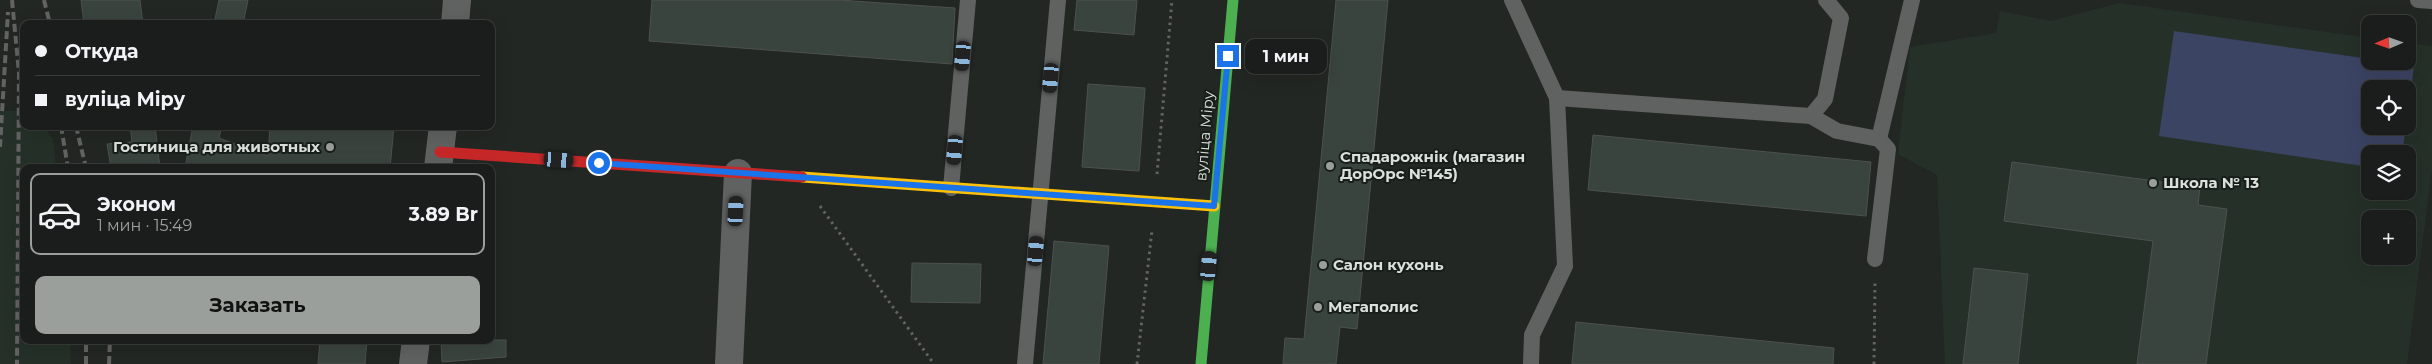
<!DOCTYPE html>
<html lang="ru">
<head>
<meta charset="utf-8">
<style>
  :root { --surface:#1a1d1b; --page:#232624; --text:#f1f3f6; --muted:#9fa2a3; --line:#383b3a; --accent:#9a9f9c }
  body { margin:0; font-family:Montserrat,sans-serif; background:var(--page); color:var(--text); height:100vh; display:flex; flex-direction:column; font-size:19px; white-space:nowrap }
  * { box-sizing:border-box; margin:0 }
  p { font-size:16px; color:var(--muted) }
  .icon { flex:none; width:28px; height:28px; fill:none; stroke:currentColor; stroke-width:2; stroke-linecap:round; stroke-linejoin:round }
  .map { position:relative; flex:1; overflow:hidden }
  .sheet { position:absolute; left:20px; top:164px; width:475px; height:180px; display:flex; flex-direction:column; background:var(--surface); border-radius:10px; box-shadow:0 5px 20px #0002,0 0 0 1px var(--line) }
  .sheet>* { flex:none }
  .guide { position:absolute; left:20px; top:20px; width:475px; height:110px; border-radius:10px; box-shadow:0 5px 20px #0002,0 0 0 1px var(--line); display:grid; align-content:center; height:110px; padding:0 15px; background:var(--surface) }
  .needle { width:32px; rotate:268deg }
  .tools { position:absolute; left:2361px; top:15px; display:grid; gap:10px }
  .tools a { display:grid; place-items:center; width:55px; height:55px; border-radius:10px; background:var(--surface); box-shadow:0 5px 20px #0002,0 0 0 1px var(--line); font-size:25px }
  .end { position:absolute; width:22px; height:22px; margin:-11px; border:6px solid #1a73e8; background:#fff; box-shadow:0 0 0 2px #fff }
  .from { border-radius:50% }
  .bubble { position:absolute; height:35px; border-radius:10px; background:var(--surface); box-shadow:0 5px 20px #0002,0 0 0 1px var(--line); font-size:16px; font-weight:700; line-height:35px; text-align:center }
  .car { position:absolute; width:15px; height:30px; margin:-15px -8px; border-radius:6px; box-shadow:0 0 4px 1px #0007; background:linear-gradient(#222 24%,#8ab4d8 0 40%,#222 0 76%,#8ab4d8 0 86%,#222 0) }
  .guide b { display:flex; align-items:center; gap:18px; height:48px; font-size:19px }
  .guide b+b { border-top:1px solid var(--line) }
  .guide i { width:12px; height:12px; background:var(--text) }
  ul { padding:9px 0 0; list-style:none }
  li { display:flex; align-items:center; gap:15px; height:82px; margin:0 10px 8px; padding:0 5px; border:2px solid transparent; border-radius:10px }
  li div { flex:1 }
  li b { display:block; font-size:19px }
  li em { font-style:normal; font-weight:700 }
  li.on { border-color:var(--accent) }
  li>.icon { width:45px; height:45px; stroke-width:1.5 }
  .action { display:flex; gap:10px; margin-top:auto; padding:10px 15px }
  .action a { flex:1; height:58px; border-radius:10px; background:var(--accent); color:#111; font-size:20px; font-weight:700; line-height:58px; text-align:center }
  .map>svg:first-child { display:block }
  .built { fill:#253128; fill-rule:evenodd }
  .green { fill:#3c4464 }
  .building { fill:#3a443e; stroke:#4d514f }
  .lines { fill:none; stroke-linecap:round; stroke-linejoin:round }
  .path { stroke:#626362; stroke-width:3; stroke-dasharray:2.5 4; stroke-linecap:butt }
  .lane { stroke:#606261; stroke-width:16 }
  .street { stroke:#606261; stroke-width:28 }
  .fast { stroke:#4caf50; stroke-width:11 }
  .slow { stroke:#ffc107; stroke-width:11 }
  .jam { stroke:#c62828; stroke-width:11 }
  .rail { stroke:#626362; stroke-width:4; stroke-dasharray:8 4; stroke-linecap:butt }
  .route { stroke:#1a73e8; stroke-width:6 }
  .poi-dot { fill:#9a9f9c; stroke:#181f19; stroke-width:2 }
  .labels { text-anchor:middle; stroke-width:4; stroke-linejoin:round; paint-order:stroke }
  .street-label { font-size:15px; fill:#dbe0dc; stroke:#181f19 }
  .poi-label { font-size:15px; font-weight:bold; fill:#dbe0dc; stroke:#181f19; text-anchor:start }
</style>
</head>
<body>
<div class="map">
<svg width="2432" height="364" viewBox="0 0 2432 364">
  <rect width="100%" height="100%" fill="#222724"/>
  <g class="built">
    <path d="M 2119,3 L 2370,38 L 2370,61 L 2408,61 L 2408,43 L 2432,46 L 2432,169 L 2407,364 L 1945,364 L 1937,175 L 1898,154 L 1910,47 L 1996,33 L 2000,11 L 2051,21 ZM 2370,89 L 2408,89 L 2408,126 L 2370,126 ZM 2370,154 L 2408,154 L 2408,191 L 2370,191 ZM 2370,219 L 2408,219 L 2408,256 L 2370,256 Z"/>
    <path d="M 0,111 L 24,111 L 24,126 L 43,126 L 53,139 L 56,167 L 24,168 L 24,340 L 70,340 L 71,364 L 0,364 Z"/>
  </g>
  <path class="green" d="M 2174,31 L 2370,59 L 2370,61 L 2414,65 L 2408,114 L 2408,89 L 2370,89 L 2370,126 L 2406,126 L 2402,154 L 2370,154 L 2370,167 L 2159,136 Z"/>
  <g class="building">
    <path d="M 81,0 L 140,0 L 143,24 L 84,24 Z"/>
    <path d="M 219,0 L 248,0 L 243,24 L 214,24 Z"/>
    <path d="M 652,0 L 839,0 L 955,8 L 952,64 L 649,41 Z"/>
    <path d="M 1077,0 L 1137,0 L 1134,35 L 1074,30 Z"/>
    <path d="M 1336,0 L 1388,0 L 1357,329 L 1340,327 L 1336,364 L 1283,364 L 1285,338 L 1304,339 Z"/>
    <path d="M 1088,84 L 1145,88 L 1139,171 L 1082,167 Z"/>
    <path d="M 130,126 L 155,126 L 160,168 L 111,168 L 107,144 L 132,142 Z"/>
    <path d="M 193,126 L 222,126 L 219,138 L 268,156 L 270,126 L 394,126 L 390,168 L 185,168 Z"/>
    <path d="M 1593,135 L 1871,162 L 1866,216 L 1588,190 Z"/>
    <path d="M 2012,162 L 2200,187 L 2198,205 L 2227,209 L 2206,364 L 2137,364 L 2153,241 L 2004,221 Z"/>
    <path d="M 1054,241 L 1109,246 L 1099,364 L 1043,364 Z"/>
    <path d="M 912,263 L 981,264 L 980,303 L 911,302 Z"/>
    <path d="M 1974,268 L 2028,274 L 2018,364 L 1963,364 Z"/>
    <path d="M 1576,322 L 1834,348 L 1833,364 L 1572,364 Z"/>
    <path d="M 320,340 L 367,340 L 365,364 L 318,364 Z"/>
    <path d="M 441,340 L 506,340 L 506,357 L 442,362 Z"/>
  </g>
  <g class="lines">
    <g class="path">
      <path d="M 1157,174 L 1172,0"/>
      <path d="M 820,206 L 934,364"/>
      <path d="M 1137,364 L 1152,230"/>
      <path d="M 1874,364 L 1875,280"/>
    </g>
    <g class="lane">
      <path d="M 1512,0 L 1557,98 L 1565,266 L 1532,335 L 1531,364"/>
      <path d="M 2418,0 L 2432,1"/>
      <path d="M 1557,98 L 1811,116 L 1825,99 L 1841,18 L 1826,0"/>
      <path d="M 1811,116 L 1837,131 L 1879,139 L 1888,149 L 1875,259"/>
      <path d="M 1879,139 L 1912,0"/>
      <path d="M 951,188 L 968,0"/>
      <path d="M 1025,364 L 1058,0"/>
    </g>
    <g class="street">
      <path d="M 455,24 L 457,0"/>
      <path d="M 438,168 L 443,126"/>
      <path d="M 413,364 L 416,340"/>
      <path d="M 729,364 L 738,173"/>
    </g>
    <path class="fast" d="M 1201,364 L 1233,0"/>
    <path class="slow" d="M 802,177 L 1214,206"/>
    <path class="jam" d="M 440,152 L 802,177"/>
    <g class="rail">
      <path d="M 12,0 L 19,73 L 17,364"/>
      <path d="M 44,0 L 50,24"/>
      <path d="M 61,126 L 68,168"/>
      <path d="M 76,126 L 86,168"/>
      <path d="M 0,147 L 8,12"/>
      <path d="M 86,364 L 86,340"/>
      <path d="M 109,364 L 110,340"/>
    </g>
  </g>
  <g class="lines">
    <path class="route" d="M 599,163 L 1214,206 L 1228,56"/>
  </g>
  <g class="poi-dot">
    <circle cx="330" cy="147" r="5"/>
    <circle cx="1330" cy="166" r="5"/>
    <circle cx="2153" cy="183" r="5"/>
    <circle cx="1323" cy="265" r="5"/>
    <circle cx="1318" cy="307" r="5"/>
  </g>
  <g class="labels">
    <g class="street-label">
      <text transform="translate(1205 136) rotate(-85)" y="5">вуліца Міру</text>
    </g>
    <g class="poi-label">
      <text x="320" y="152" text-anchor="end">Гостиница для животных</text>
      <text x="1340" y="162">Спадарожнік (магазин<tspan x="1340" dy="17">ДорОрс №145)</tspan></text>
      <text x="2163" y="188">Школа № 13</text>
      <text x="1333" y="270">Салон кухонь</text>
      <text x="1328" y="312">Мегаполис</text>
    </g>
  </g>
</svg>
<div class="tools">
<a><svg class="needle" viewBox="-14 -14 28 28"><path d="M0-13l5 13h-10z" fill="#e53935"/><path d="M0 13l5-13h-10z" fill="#9fa2a3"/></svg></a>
<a><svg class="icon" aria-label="locate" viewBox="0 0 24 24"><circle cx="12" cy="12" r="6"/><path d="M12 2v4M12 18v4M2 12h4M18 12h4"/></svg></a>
<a><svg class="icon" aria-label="layers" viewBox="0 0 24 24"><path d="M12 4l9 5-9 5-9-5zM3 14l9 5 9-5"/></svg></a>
<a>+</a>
</div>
<i class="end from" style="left:599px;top:163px"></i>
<i class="end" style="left:1228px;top:56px"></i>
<div class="bubble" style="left:1245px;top:39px;width:82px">1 мин</div>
<i class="car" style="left:963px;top:56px;rotate:185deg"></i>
<i class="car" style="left:1051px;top:78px;rotate:185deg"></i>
<i class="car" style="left:955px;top:150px;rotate:185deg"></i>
<i class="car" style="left:559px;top:160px;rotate:94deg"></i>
<i class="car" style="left:736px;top:211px;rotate:3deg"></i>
<i class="car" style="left:1036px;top:251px;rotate:5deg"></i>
<i class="car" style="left:1209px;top:266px;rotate:5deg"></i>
<div class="guide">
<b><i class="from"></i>Откуда</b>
<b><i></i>вуліца Міру</b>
</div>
<section class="sheet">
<ul>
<li class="on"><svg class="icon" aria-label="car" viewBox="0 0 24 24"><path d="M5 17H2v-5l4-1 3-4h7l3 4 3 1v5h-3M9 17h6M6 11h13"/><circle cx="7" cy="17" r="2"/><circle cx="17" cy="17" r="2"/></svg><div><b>Эконом</b><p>1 мин · 15:49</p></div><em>3.89 Br</em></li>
</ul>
<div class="action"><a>Заказать</a></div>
</section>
</div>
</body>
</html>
